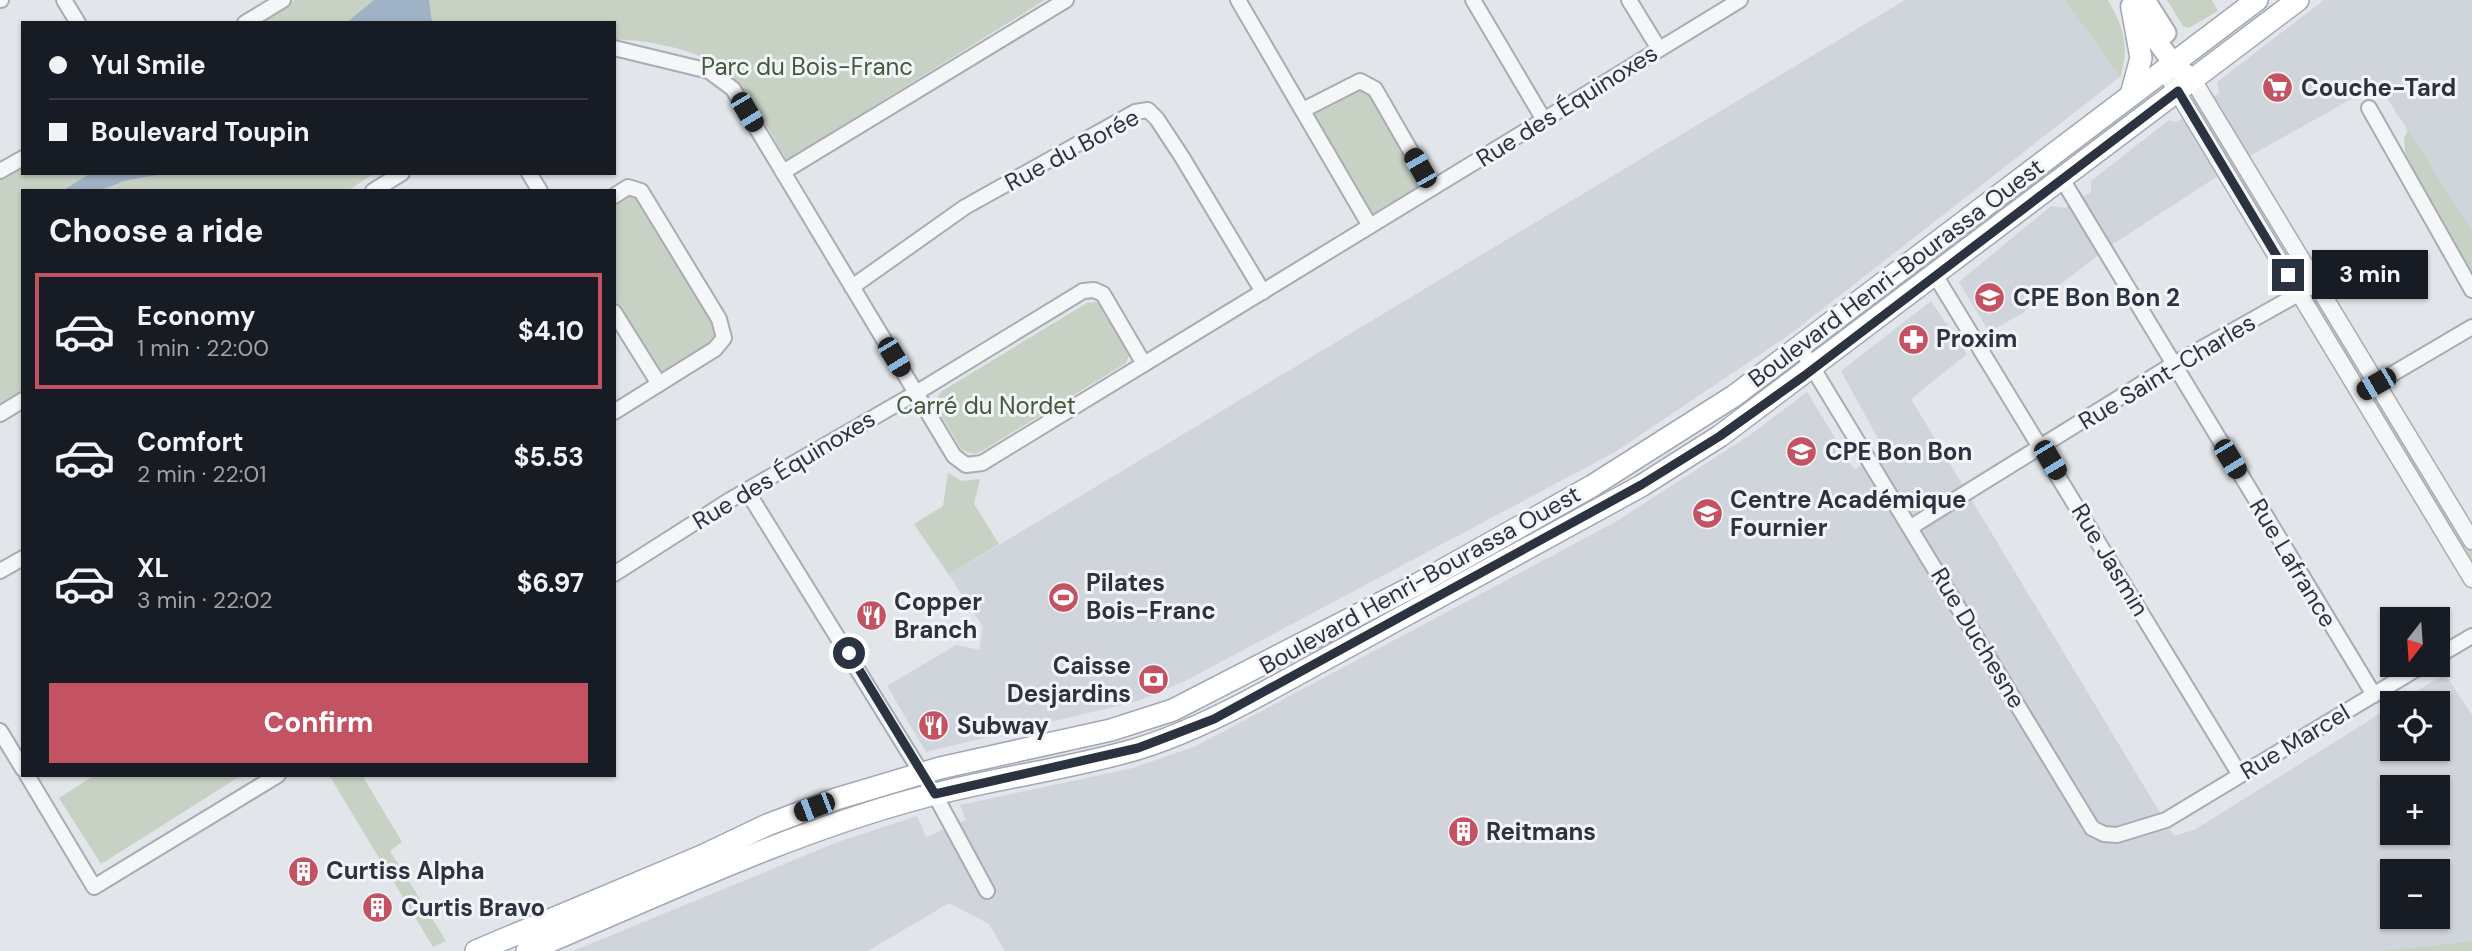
<!DOCTYPE html>
<html lang="en">
<head>
<meta charset="utf-8">
<style>
  :root { --surface:#171b24; --page:#242831; --text:#f1f3f6; --muted:#9ea1a6; --line:#363941; --accent:#c35363 }
  body { margin:0; font-family:"DM Sans",sans-serif; background:var(--page); color:var(--text); height:100vh; display:flex; flex-direction:column; font-size:26px; white-space:nowrap }
  * { box-sizing:border-box; margin:0 }
  p { font-size:23px; color:var(--muted) }
  .icon { flex:none; width:38px; height:38px; fill:none; stroke:currentColor; stroke-width:2; stroke-linecap:round; stroke-linejoin:round }
  .map { position:relative; flex:1; overflow:hidden }
  .sheet { position:absolute; left:21px; top:189px; width:595px; height:588px; display:flex; flex-direction:column; background:var(--surface); border-radius:0px; box-shadow:0 2px 5px #0004 }
  .sheet>* { flex:none }
  .hud { position:absolute; left:21px; top:21px; width:595px; height:154px; border-radius:0px; box-shadow:0 2px 5px #0004; display:grid; align-content:center; height:154px; padding:0 28px; background:var(--surface) }
  .needle { width:46px; rotate:197deg }
  .fabs { position:absolute; left:2380px; top:607px; display:grid; gap:14px }
  .fabs a { display:grid; place-items:center; width:70px; height:70px; border-radius:0px; background:var(--surface); box-shadow:0 2px 5px #0004; font-size:35px }
  .end { position:absolute; width:32px; height:32px; margin:-16px; border:9px solid #2c3340; background:#fff; box-shadow:0 0 0 4px #fff }
  .from { border-radius:50% }
  .bubble { position:absolute; height:49px; border-radius:0px; background:var(--surface); box-shadow:0 2px 5px #0004; font-size:23px; font-weight:700; line-height:49px; text-align:center }
  .car { position:absolute; width:21px; height:42px; margin:-21px -10px; border-radius:9px; box-shadow:0 0 5px 2px #0007; background:linear-gradient(#222 24%,#8ab4d8 0 40%,#222 0 76%,#8ab4d8 0 86%,#222 0) }
  .hud b { display:flex; align-items:center; gap:24px; height:66px; font-size:26px }
  .hud b+b { border-top:2px solid var(--line) }
  .hud i { width:18px; height:18px; background:var(--text) }
  ul { padding:0; list-style:none }
  li { display:flex; align-items:center; gap:21px; height:116px; margin:0 14px 10px; padding:0 14px; border:4px solid transparent; border-radius:0px }
  li div { flex:1 }
  li b { display:block; font-size:26px }
  li em { font-style:normal; font-weight:700 }
  li.current { border-color:var(--accent) }
  li>.icon { width:63px; height:63px; stroke-width:1.5 }
  h2 { padding:0 28px; font-size:32px; line-height:84px }
  .action { display:flex; gap:14px; margin-top:auto; padding:14px 28px }
  .action a { flex:1; height:80px; border-radius:0px; background:var(--accent); color:#fff; font-size:28px; font-weight:700; line-height:80px; text-align:center }
  .map>svg:first-child { display:block }
  .built { fill:#d0d4db; fill-rule:evenodd }
  .green { fill:#c8d2c4 }
  .water { fill:#a0b2c6 }
  .lines { fill:none; stroke-linecap:round; stroke-linejoin:round }
  .minor-casing { stroke:#a8acb3; stroke-width:18 }
  .tertiary-casing { stroke:#a8acb3; stroke-width:19 }
  .secondary-casing { stroke:#a8acb3; stroke-width:23 }
  .primary-casing { stroke:#a2a9b4; stroke-width:24 }
  .minor { stroke:#f5f6f8; stroke-width:14 }
  .tertiary { stroke:#f5f6f8; stroke-width:16 }
  .secondary { stroke:#fff; stroke-width:19 }
  .primary { stroke:#fff; stroke-width:21 }
  .route { stroke:#2c3340; stroke-width:9 }
  .labels { text-anchor:middle; stroke-width:6; stroke-linejoin:round; paint-order:stroke }
  .park-label { font-size:24px; fill:#405a3a; stroke:#f2f4f7 }
  .poi-label { font-size:24px; font-weight:bold; fill:#2c3340; stroke:#f2f4f7; text-anchor:start }
  .street-label { font-size:24px; fill:#2c3340; stroke:#f2f4f7 }
</style>
</head>
<body>
<div class="map">
<svg width="2472" height="951" viewBox="0 0 2472 951">
  <rect width="100%" height="100%" fill="#e2e5e9"/>
  <g class="built">
    <path d="M 1905,0 L 2065,0 L 2120,77 L 1789,335 L 1615,452 L 1187,680 L 1138,701 L 926,752 L 887,686 L 956,645 L 979,650 L 983,627 L 949,575 Z"/>
    <path d="M 2324,0 L 2472,0 L 2472,231 L 2378,84 L 2241,161 L 2113,244 L 2021,314 L 1989,332 L 1959,282 L 2051,206 L 2066,208 L 2091,192 L 2091,181 L 2169,120 L 2177,122 L 2219,93 L 2217,82 Z"/>
    <path d="M 1931,301 L 1967,354 L 1911,399 L 2174,836 L 2196,829 L 2392,706 L 2392,749 L 2438,749 L 2438,704 L 2397,703 L 2445,674 L 2472,715 L 2472,941 L 2378,951 L 1005,951 L 989,924 L 949,903 L 868,951 L 573,951 L 838,842 L 917,816 L 926,837 L 966,820 L 960,805 L 1133,768 L 1196,746 L 1617,521 L 1750,435 L 1807,392 L 1854,469 L 1887,455 L 1841,371 ZM 2392,788 L 2438,788 L 2438,833 L 2392,833 ZM 2392,872 L 2438,872 L 2438,917 L 2392,917 Z"/>
  </g>
  <g class="green">
    <path d="M 295,0 L 1045,0 L 787,160 C 750,101 738,59 662,45 C 646,42 631,39 614,40 L 614,23 L 257,23 Z"/>
    <path d="M 2065,0 L 2108,0 C 2123,27 2130,47 2120,77 Z"/>
    <path d="M 2167,0 L 2212,0 L 2218,11 L 2189,28 L 2183,26 Z"/>
    <path d="M 1360,81 L 1375,89 L 1432,188 L 1370,226 L 1303,110 Z"/>
    <path d="M 2192,99 L 2196,99 L 2302,273 L 2300,277 Z"/>
    <path d="M 2408,130 L 2472,231 L 2472,272 L 2406,160 L 2404,139 Z"/>
    <path d="M 23,164 L 23,173 L 375,173 L 347,191 L 23,191 L 23,391 L 0,405 L 0,177 Z"/>
    <path d="M 641,191 L 724,338 L 659,384 L 614,312 L 614,196 Z"/>
    <path d="M 2315,299 L 2362,372 L 2360,376 L 2313,301 Z"/>
    <path d="M 1096,302 L 1104,305 L 1130,353 L 1126,363 L 982,451 L 974,454 L 962,450 L 938,410 L 938,396 L 942,391 L 1087,303 Z"/>
    <path d="M 2379,401 L 2384,404 L 2472,550 L 2472,570 L 2375,404 Z"/>
    <path d="M 948,473 L 962,481 L 980,479 L 974,504 L 999,544 L 949,575 L 914,524 L 943,506 Z"/>
    <path d="M 95,775 L 242,775 L 101,864 L 59,798 Z"/>
    <path d="M 329,775 L 362,775 L 402,842 L 390,851 L 446,941 L 433,947 Z"/>
    <path d="M 2472,941 L 2472,951 L 2378,951 Z"/>
  </g>
  <g class="water">
    <path d="M 374,0 L 429,0 L 432,23 L 346,23 Z"/>
    <path d="M 91,173 L 167,173 L 124,181 L 99,191 L 62,191 Z"/>
  </g>
  <g class="lines">
    <defs>
      <g id="minor">
        <path d="M 0,0 L 1,0"/>
        <path d="M 64,0 L 78,23"/>
        <path d="M 1238,0 L 1370,226"/>
        <path d="M 1473,0 L 1544,120"/>
        <path d="M 1629,0 L 1659,49"/>
        <path d="M 245,23 L 283,0"/>
        <path d="M 614,48 L 709,71 L 733,89 L 954,456 L 966,465 L 982,463 L 1740,0"/>
        <path d="M 2369,108 L 2472,290"/>
        <path d="M 1303,110 L 1360,81 L 1375,89 L 1432,188"/>
        <path d="M 0,171 L 23,158"/>
        <path d="M 783,172 L 1066,0"/>
        <path d="M 529,173 L 540,191"/>
        <path d="M 2062,179 L 2374,695"/>
        <path d="M 373,191 L 402,173"/>
        <path d="M 614,196 L 628,187 L 641,191 L 719,319 L 724,338 L 715,349 L 614,412"/>
        <path d="M 1935,275 L 2240,775"/>
        <path d="M 852,287 L 965,207 L 1135,112 L 1148,110 L 1157,119 L 1182,157 L 1263,292"/>
        <path d="M 614,312 L 659,384"/>
        <path d="M 1800,347 L 2092,828 L 2104,834 L 2117,835 L 2166,820 L 2423,665"/>
        <path d="M 2360,393 L 2472,327"/>
        <path d="M 0,414 L 23,400"/>
        <path d="M 747,491 L 935,795 L 987,891"/>
        <path d="M 1911,527 L 2172,365 L 2316,284"/>
        <path d="M 0,571 L 23,558"/>
        <path d="M 614,574 L 730,500 L 916,393 L 1083,291 L 1094,290 L 1103,294 L 1144,364"/>
        <path d="M 2438,656 L 2472,636"/>
        <path d="M 0,731 L 23,769"/>
        <path d="M 27,775 L 94,887 L 278,775"/>
      </g>
      <g id="tertiary">
        <path d="M 2164,70 L 2472,579"/>
        <path d="M 2193,80 L 2472,541"/>
      </g>
      <g id="secondary">
        <path d="M 2145,0 L 2166,33"/>
        <path d="M 2131,6 L 2173,63 L 2193,80"/>
      </g>
      <g id="primary">
        <path d="M 2131,95 L 2141,58 L 2132,8"/>
        <path d="M 476,951 L 702,856 L 767,825 L 836,799 L 940,768 L 1111,730 L 1173,710 L 1418,584 L 1592,486 L 1734,396 L 2257,0"/>
        <path d="M 527,951 C 656,897 785,834 920,798 C 992,778 1066,770 1137,749 C 1183,735 1225,714 1267,691 L 1641,486 L 1720,436 L 2298,0"/>
      </g>
    </defs>
    <use href="#minor" class="minor-casing"/>
    <use href="#tertiary" class="tertiary-casing"/>
    <use href="#secondary" class="secondary-casing"/>
    <use href="#primary" class="primary-casing"/>
    <use href="#minor" class="minor"/>
    <use href="#tertiary" class="tertiary"/>
    <use href="#secondary" class="secondary"/>
    <use href="#primary" class="primary"/>
  </g>
  <g class="lines">
    <path class="route" d="M 849,653 L 935,794 L 1138,748 L 1214,719 L 1641,485 L 1720,436 L 1804,376 L 2178,91 L 2288,275"/>
  </g>
  <defs>
    <symbol id="supermarket-disc" viewBox="-11 -11 22 22"><circle r="9.5" fill="#c35363" stroke="#f2f4f7"/><path d="M-6-5.5h2.5l.6 2H6L4.5 2H-2.5L-4.4-4H-6ZM-1.5 3.2a1.3 1.3 0 1 0 .1 0ZM3 3.2a1.3 1.3 0 1 0 .1 0Z" fill="#fff"/></symbol>
    <symbol id="school-disc" viewBox="-11 -11 22 22"><circle r="9.5" fill="#c35363" stroke="#f2f4f7"/><path d="M0-5L7-2L0 1L-7-2ZM-4 1L0 2.5L4 1V4Q0 6-4 4Z" fill="#fff"/></symbol>
    <symbol id="pharmacy-disc" viewBox="-11 -11 22 22"><circle r="9.5" fill="#c35363" stroke="#f2f4f7"/><path d="M-2-6h4v4h4v4h-4v4h-4v-4h-4v-4h4Z" fill="#fff"/></symbol>
    <symbol id="stadium-disc" viewBox="-11 -11 22 22"><circle r="9.5" fill="#c35363" stroke="#f2f4f7"/><path d="M0-5a6.5 5 0 1 0 0 10a6.5 5 0 1 0 0-10ZM-3.5-1.8h7v3.6h-7Z" fill="#fff"/></symbol>
    <symbol id="restaurant-disc" viewBox="-11 -11 22 22"><circle r="9.5" fill="#c35363" stroke="#f2f4f7"/><path d="M-5-6h1v4h1v-4h1v4h1v-4h1v5L-1.5 .5V6h-2V.5L-5-1ZM5-6V6H3V1.5H1.5Q1.5-4 5-6Z" fill="#fff"/></symbol>
    <symbol id="bank-disc" viewBox="-11 -11 22 22"><circle r="9.5" fill="#c35363" stroke="#f2f4f7"/><path d="M-6-4H6V4H-6ZM0-2.3a2.3 2.3 0 1 0 0 4.6a2.3 2.3 0 1 0 0-4.6Z" fill="#fff"/></symbol>
    <symbol id="building-disc" viewBox="-11 -11 22 22"><circle r="9.5" fill="#c35363" stroke="#f2f4f7"/><path d="M-4-6H4V6H1V3H-1V6H-4ZM-2.5-4.3h1.7v1.8h-1.7ZM.8-4.3h1.7v1.8H.8ZM-2.5-1h1.7V.8h-1.7ZM.8-1h1.7V.8H.8Z" fill="#fff"/></symbol>
  </defs>
  <g fill-rule="evenodd">
    <use href="#supermarket-disc" x="2260" y="70" width="35" height="35"/>
    <use href="#school-disc" x="1972" y="280" width="35" height="35"/>
    <use href="#pharmacy-disc" x="1896" y="322" width="35" height="35"/>
    <use href="#school-disc" x="1784" y="434" width="35" height="35"/>
    <use href="#school-disc" x="1690" y="496" width="35" height="35"/>
    <use href="#stadium-disc" x="1046" y="580" width="35" height="35"/>
    <use href="#restaurant-disc" x="854" y="598" width="35" height="35"/>
    <use href="#bank-disc" x="1136" y="662" width="35" height="35"/>
    <use href="#restaurant-disc" x="916" y="708" width="35" height="35"/>
    <use href="#building-disc" x="1446" y="814" width="35" height="35"/>
    <use href="#building-disc" x="286" y="854" width="35" height="35"/>
    <use href="#building-disc" x="360" y="890" width="35" height="35"/>
  </g>
  <g class="labels">
    <g class="park-label">
      <text x="807" y="75">Parc du Bois-Franc</text>
      <text x="986" y="414">Carré du Nordet</text>
    </g>
    <g class="poi-label">
      <text x="2301" y="96">Couche-Tard</text>
      <text x="2013" y="306">CPE Bon Bon 2</text>
      <text x="1936" y="347">Proxim</text>
      <text x="1825" y="460">CPE Bon Bon</text>
      <text x="1730" y="508">Centre Académique<tspan x="1730" dy="28">Fournier</tspan></text>
      <text x="1086" y="591">Pilates<tspan x="1086" dy="28">Bois-Franc</tspan></text>
      <text x="894" y="610">Copper<tspan x="894" dy="28">Branch</tspan></text>
      <text x="1131" y="674" text-anchor="end">Caisse<tspan x="1131" dy="28">Desjardins</tspan></text>
      <text x="957" y="734">Subway</text>
      <text x="1486" y="840">Reitmans</text>
      <text x="326" y="879">Curtiss Alpha</text>
      <text x="401" y="916">Curtis Bravo</text>
    </g>
    <g class="street-label">
      <text transform="translate(1567 106) rotate(-32)" y="8">Rue des Équinoxes</text>
      <text transform="translate(1072 150) rotate(-28)" y="8">Rue du Borée</text>
      <text transform="translate(1896 273) rotate(-37)" y="8">Boulevard Henri-Bourassa Ouest</text>
      <text transform="translate(2167 372) rotate(-31)" y="8">Rue Saint-Charles</text>
      <text transform="translate(784 470) rotate(-31)" y="8">Rue des Équinoxes</text>
      <text transform="translate(2110 560) rotate(59)" y="8">Rue Jasmin</text>
      <text transform="translate(2293 563) rotate(59)" y="8">Rue Lafrance</text>
      <text transform="translate(1420 580) rotate(-29)" y="8">Boulevard Henri-Bourassa Ouest</text>
      <text transform="translate(1978 638) rotate(59)" y="8">Rue Duchesne</text>
      <text transform="translate(2295 742) rotate(-31)" y="8">Rue Marcel</text>
    </g>
  </g>
</svg>
<div class="fabs">
<a><svg class="needle" viewBox="-14 -14 28 28"><path d="M0-13l5 13h-10z" fill="#e53935"/><path d="M0 13l5-13h-10z" fill="#9ea1a6"/></svg></a>
<a><svg class="icon" aria-label="locate" viewBox="0 0 24 24"><circle cx="12" cy="12" r="6"/><path d="M12 2v4M12 18v4M2 12h4M18 12h4"/></svg></a>
<a>+</a>
<a>−</a>
</div>
<i class="end from" style="left:849px;top:653px"></i>
<i class="end" style="left:2288px;top:275px"></i>
<div class="bubble" style="left:2312px;top:250px;width:116px">3 min</div>
<i class="car" style="left:747px;top:112px;rotate:149deg"></i>
<i class="car" style="left:1420px;top:168px;rotate:330deg"></i>
<i class="car" style="left:894px;top:357px;rotate:149deg"></i>
<i class="car" style="left:2376px;top:384px;rotate:240deg"></i>
<i class="car" style="left:2230px;top:459px;rotate:149deg"></i>
<i class="car" style="left:2050px;top:460px;rotate:149deg"></i>
<i class="car" style="left:814px;top:807px;rotate:249deg"></i>
<div class="hud">
<b><i class="from"></i>Yul Smile</b>
<b><i></i>Boulevard Toupin</b>
</div>
<section class="sheet">
<h2>Choose a ride</h2>
<ul>
<li class="current"><svg class="icon" aria-label="car" viewBox="0 0 24 24"><path d="M5 17H2v-5l4-1 3-4h7l3 4 3 1v5h-3M9 17h6M6 11h13"/><circle cx="7" cy="17" r="2"/><circle cx="17" cy="17" r="2"/></svg><div><b>Economy</b><p>1 min · 22:00</p></div><em>$4.10</em></li>
<li><svg class="icon" aria-label="car" viewBox="0 0 24 24"><path d="M5 17H2v-5l4-1 3-4h7l3 4 3 1v5h-3M9 17h6M6 11h13"/><circle cx="7" cy="17" r="2"/><circle cx="17" cy="17" r="2"/></svg><div><b>Comfort</b><p>2 min · 22:01</p></div><em>$5.53</em></li>
<li><svg class="icon" aria-label="car" viewBox="0 0 24 24"><path d="M5 17H2v-5l4-1 3-4h7l3 4 3 1v5h-3M9 17h6M6 11h13"/><circle cx="7" cy="17" r="2"/><circle cx="17" cy="17" r="2"/></svg><div><b>XL</b><p>3 min · 22:02</p></div><em>$6.97</em></li>
</ul>
<div class="action"><a>Confirm</a></div>
</section>
</div>
</body>
</html>
